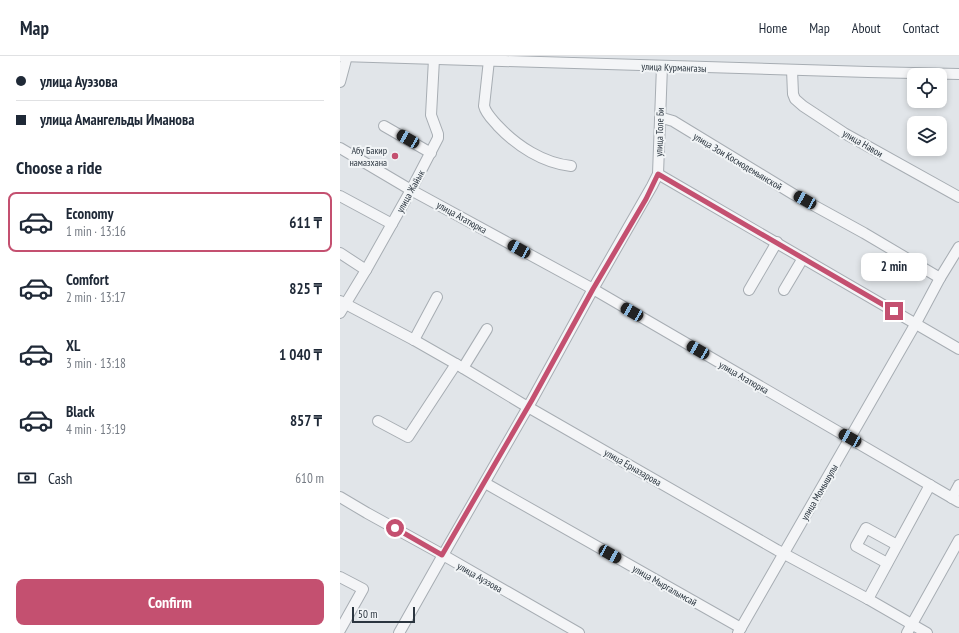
<!DOCTYPE html>
<html lang="en">
<head>
<meta charset="utf-8">
<style>
  :root { --surface:#fff; --page:#f2f2f3; --text:#1f2937; --muted:#747a83; --line:#e0e1e3; --accent:#c45070 }
  body { margin:0; font-family:"PT Sans Narrow",sans-serif; background:var(--page); color:var(--text); height:100vh; display:flex; flex-direction:column; font-size:15px; white-space:nowrap }
  * { box-sizing:border-box; margin:0 }
  p { font-size:13px; color:var(--muted) }
  .icon { flex:none; width:22px; height:22px; fill:none; stroke:currentColor; stroke-width:2; stroke-linecap:round; stroke-linejoin:round }
  .map { position:relative; flex:1; overflow:hidden }
  .sheet { display:flex; flex-direction:column; background:var(--surface); width:340px }
  .sheet>* { flex:none }
  .top-card { display:grid; align-content:center; height:88px; padding:0 16px; background:var(--surface) }
  .fabs { position:absolute; left:567px; top:12px; display:grid; gap:8px }
  .fabs a { display:grid; place-items:center; width:40px; height:40px; border-radius:8px; background:var(--surface); box-shadow:0 2px 6px #0003; font-size:20px }
  .scale { position:absolute; left:12px; bottom:10px; width:63px; box-sizing:border-box; padding-left:4px; border:2px solid #2b353f; border-top:0; font-size:11px; line-height:14px; white-space:nowrap; color:#2b353f; -webkit-text-stroke:3px #f1f4f6; paint-order:stroke }
  .end { position:absolute; width:18px; height:18px; margin:-9px; border:5px solid #c45070; background:#fff; box-shadow:0 0 0 2px #fff }
  .from { border-radius:50% }
  .bubble { position:absolute; height:28px; border-radius:8px; background:var(--surface); box-shadow:0 2px 6px #0003; font-size:13px; font-weight:600; line-height:28px; text-align:center }
  .car { position:absolute; width:12px; height:24px; margin:-12px -6px; border-radius:5px; box-shadow:0 0 3px 1px #0007; background:linear-gradient(#222 24%,#8ab4d8 0 40%,#222 0 76%,#8ab4d8 0 86%,#222 0) }
  .top-card b { display:flex; align-items:center; gap:14px; height:38px; font-size:15px }
  .top-card b+b { border-top:1px solid var(--line) }
  .top-card i { width:10px; height:10px; background:var(--text) }
  ul { padding:0; list-style:none }
  li { display:flex; align-items:center; gap:12px; height:60px; margin:0 8px 6px; padding:0 8px; border:2px solid transparent; border-radius:8px }
  li div { flex:1 }
  li b { display:block; font-size:15px }
  li em { font-style:normal; font-weight:600 }
  li.on { border-color:var(--accent) }
  li>.icon { width:36px; height:36px; stroke-width:1.5 }
  h2 { padding:0 16px; font-size:18px; line-height:48px }
  .pay { display:flex; align-items:center; gap:10px; height:44px; padding:0 16px; font-size:15px }
  .pay p { margin-inline-start:auto }
  .button { display:flex; gap:8px; margin-top:auto; padding:8px 16px }
  .button a { flex:1; height:46px; border-radius:8px; background:var(--accent); color:#fff; font-size:16px; font-weight:600; line-height:46px; text-align:center }
  header { display:flex; align-items:center; gap:24px; box-sizing:border-box; height:56px; padding:0 20px; background:var(--surface); border-bottom:1px solid var(--line) }
  header strong { font-size:19px }
  nav { display:flex; gap:22px; margin-inline-start:auto; font-size:14px }
  main { display:flex; flex:1; min-height:0 }
  .map>svg:first-child { display:block }
  .lines { fill:none; stroke-linecap:round; stroke-linejoin:round }
  .minor-casing { stroke:#a7adb3; stroke-width:12 }
  .minor { stroke:#f4f5f7; stroke-width:10 }
  .route { stroke:#c45070; stroke-width:5 }
  .poi-dot { fill:#c45070; stroke:#f1f4f6; stroke-width:1.5 }
  .labels { text-anchor:middle; stroke-width:4; stroke-linejoin:round; paint-order:stroke }
  .street-label { font-size:10px; fill:#2b353f; stroke:#f1f4f6 }
  .poi-label { font-size:10px; fill:#2b353f; stroke:#f1f4f6; text-anchor:end }
</style>
</head>
<body>
<header>
<strong>Map</strong>
<nav><a>Home</a><a>Map</a><a>About</a><a>Contact</a></nav>
</header>
<main>
<section class="sheet">
<div class="top-card">
<b><i class="from"></i>улица Ауэзова</b>
<b><i></i>улица Амангельды Иманова</b>
</div>
<h2>Choose a ride</h2>
<ul>
<li class="on"><svg class="icon" aria-label="car" viewBox="0 0 24 24"><path d="M5 17H2v-5l4-1 3-4h7l3 4 3 1v5h-3M9 17h6M6 11h13"/><circle cx="7" cy="17" r="2"/><circle cx="17" cy="17" r="2"/></svg><div><b>Economy</b><p>1 min · 13:16</p></div><em>611 ₸</em></li>
<li><svg class="icon" aria-label="car" viewBox="0 0 24 24"><path d="M5 17H2v-5l4-1 3-4h7l3 4 3 1v5h-3M9 17h6M6 11h13"/><circle cx="7" cy="17" r="2"/><circle cx="17" cy="17" r="2"/></svg><div><b>Comfort</b><p>2 min · 13:17</p></div><em>825 ₸</em></li>
<li><svg class="icon" aria-label="car" viewBox="0 0 24 24"><path d="M5 17H2v-5l4-1 3-4h7l3 4 3 1v5h-3M9 17h6M6 11h13"/><circle cx="7" cy="17" r="2"/><circle cx="17" cy="17" r="2"/></svg><div><b>XL</b><p>3 min · 13:18</p></div><em>1 040 ₸</em></li>
<li><svg class="icon" aria-label="car" viewBox="0 0 24 24"><path d="M5 17H2v-5l4-1 3-4h7l3 4 3 1v5h-3M9 17h6M6 11h13"/><circle cx="7" cy="17" r="2"/><circle cx="17" cy="17" r="2"/></svg><div><b>Black</b><p>4 min · 13:19</p></div><em>857 ₸</em></li>
</ul>
<div class="pay"><svg class="icon" aria-label="cash" viewBox="0 0 24 24"><path d="M3 7h18v10H3z"/><circle cx="12" cy="12" r="2"/></svg>Cash<p>610 m</p></div>
<div class="button"><a>Confirm</a></div>
</section>
<div class="map">
<svg width="619" height="577" viewBox="0 0 619 577">
  <rect width="100%" height="100%" fill="#e1e5e9"/>
  <g class="lines">
    <defs>
      <g id="minor">
        <path d="M 1,0 L 528,16 L 619,18"/>
        <path d="M 149,4 L 144,50 C 146,58 152,63 158,70 C 177,90 203,107 231,110"/>
        <path d="M 452,14 L 453,38 L 455,43 L 463,50 L 504,77 L 619,141"/>
        <path d="M 0,26 L 7,0"/>
        <path d="M 320,62 L 326,63 L 333,65 L 453,138 L 524,177 L 600,222"/>
        <path d="M 44,70 L 91,97"/>
        <path d="M 0,92 L 71,134 L 253,233 L 619,446"/>
        <path d="M 318,118 L 619,293"/>
        <path d="M 0,140 L 52,168"/>
        <path d="M 0,197 L 26,214"/>
        <path d="M 409,234 L 437,186"/>
        <path d="M 444,234 L 463,202"/>
        <path d="M 0,245 L 74,284 L 123,312 L 181,347 L 437,494 L 528,543 L 587,577"/>
        <path d="M 0,257 L 26,214 L 71,134 L 98,82 L 98,78 L 91,59 L 94,3"/>
        <path d="M 74,284 L 97,241"/>
        <path d="M 123,312 L 147,273"/>
        <path d="M 38,365 L 68,381 L 116,308"/>
        <path d="M 145,427 L 401,572"/>
        <path d="M 0,441 L 27,457 L 96,495 L 239,577"/>
        <path d="M 612,442 L 619,429"/>
        <path d="M 547,507 L 516,490 L 526,472 L 557,489"/>
        <path d="M 0,521 L 23,533 L 0,574"/>
        <path d="M 528,543 L 590,429"/>
        <path d="M 59,577 L 103,499 L 192,344 L 253,233 L 312,130 L 318,118 L 322,10"/>
        <path d="M 398,577 L 576,267 L 600,222 L 619,191"/>
        <path d="M 567,577 L 619,484"/>
      </g>
    </defs>
    <use href="#minor" class="minor-casing"/>
    <use href="#minor" class="minor"/>
  </g>
  <g class="lines">
    <path class="route" d="M 55,472 L 102,499 L 192,344 L 253,233 L 306,143 L 318,118 L 554,255"/>
  </g>
  <circle class="poi-dot" cx="55" cy="100" r="4"/>
  <g class="labels">
    <g class="street-label">
      <text transform="translate(334 11) rotate(2)" y="4">улица Курмангазы</text>
      <text transform="translate(319 76) rotate(-88)" y="4">улица Толе Би</text>
      <text transform="translate(523 87) rotate(30)" y="4">улица Навои</text>
      <text transform="translate(398 105) rotate(31)" y="4">улица Зои Космодемьянской</text>
      <text transform="translate(70 135) rotate(-61)" y="4">улица Жайык</text>
      <text transform="translate(122 161) rotate(29)" y="4">улица Ататюрка</text>
      <text transform="translate(404 321) rotate(30)" y="4">улица Ататюрка</text>
      <text transform="translate(293 411) rotate(30)" y="4">улица Ерназарова</text>
      <text transform="translate(479 436) rotate(-60)" y="4">улица Момышулы</text>
      <text transform="translate(140 521) rotate(30)" y="4">улица Ауэзова</text>
      <text transform="translate(325 529) rotate(30)" y="4">улица Мыргалымсай</text>
    </g>
    <g class="poi-label">
      <text x="47" y="98">Абу Бакир<tspan x="47" dy="12">намазхана</tspan></text>
    </g>
  </g>
</svg>
<div class="fabs">
<a><svg class="icon" aria-label="locate" viewBox="0 0 24 24"><circle cx="12" cy="12" r="6"/><path d="M12 2v4M12 18v4M2 12h4M18 12h4"/></svg></a>
<a><svg class="icon" aria-label="layers" viewBox="0 0 24 24"><path d="M12 4l9 5-9 5-9-5zM3 14l9 5 9-5"/></svg></a>
</div>
<div class="scale">50 m</div>
<i class="end from" style="left:55px;top:472px"></i>
<i class="end" style="left:554px;top:255px"></i>
<div class="bubble" style="left:521px;top:197px;width:66px">2 min</div>
<i class="car" style="left:68px;top:83px;rotate:300deg"></i>
<i class="car" style="left:465px;top:144px;rotate:299deg"></i>
<i class="car" style="left:179px;top:193px;rotate:299deg"></i>
<i class="car" style="left:292px;top:256px;rotate:300deg"></i>
<i class="car" style="left:358px;top:294px;rotate:300deg"></i>
<i class="car" style="left:510px;top:382px;rotate:299deg"></i>
<i class="car" style="left:270px;top:498px;rotate:119deg"></i>
</div>
</main>
</body>
</html>
